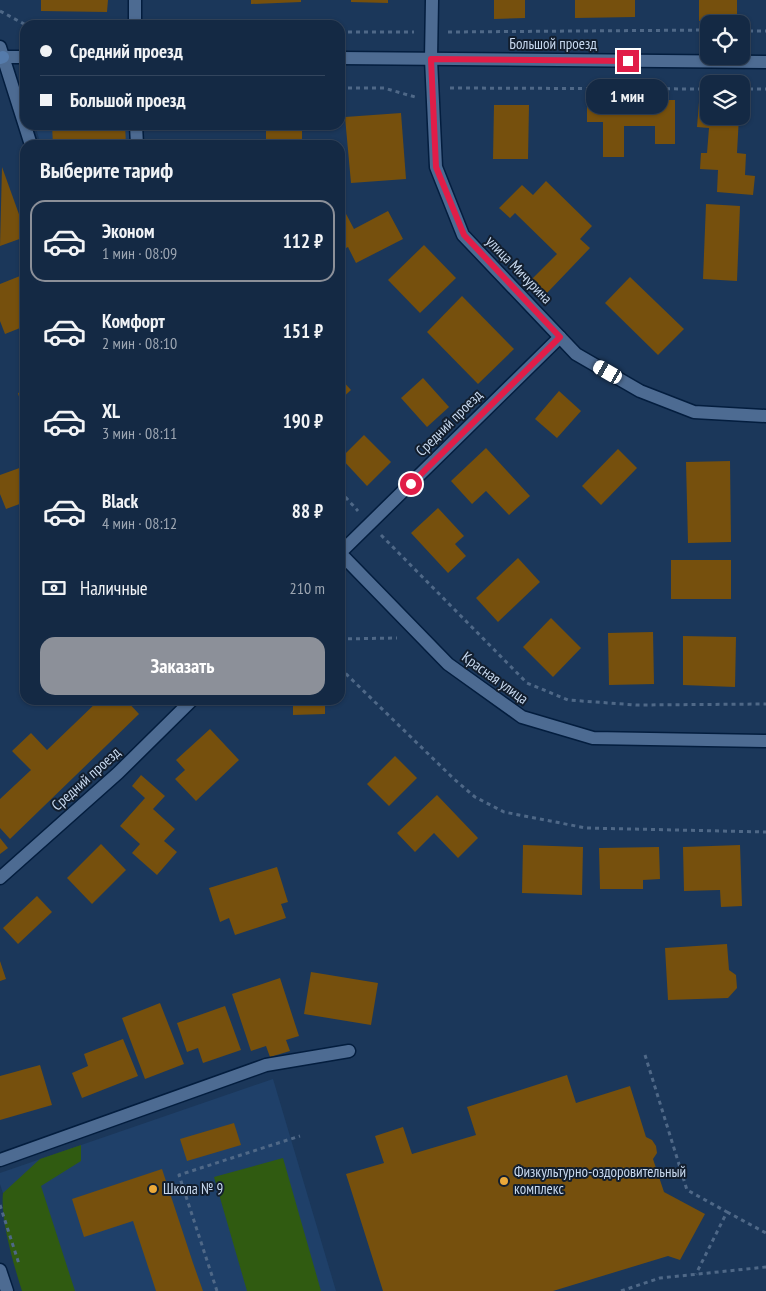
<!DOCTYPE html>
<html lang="ru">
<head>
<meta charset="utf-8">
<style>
  :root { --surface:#142944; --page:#21354f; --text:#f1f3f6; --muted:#9da6b2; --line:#33455d; --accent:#8c9099 }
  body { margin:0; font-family:"PT Sans Narrow",sans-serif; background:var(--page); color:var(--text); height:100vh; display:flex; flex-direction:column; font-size:19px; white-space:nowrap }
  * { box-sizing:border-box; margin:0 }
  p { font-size:16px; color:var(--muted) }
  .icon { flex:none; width:28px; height:28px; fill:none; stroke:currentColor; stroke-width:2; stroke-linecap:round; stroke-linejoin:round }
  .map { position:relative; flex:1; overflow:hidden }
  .details { position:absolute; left:20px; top:140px; width:325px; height:565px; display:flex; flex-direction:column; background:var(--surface); border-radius:15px; box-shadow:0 1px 4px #0004,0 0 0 1px var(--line) }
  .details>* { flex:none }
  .hud { position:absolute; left:20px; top:20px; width:325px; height:110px; border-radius:15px; box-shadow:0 1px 4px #0004,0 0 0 1px var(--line); display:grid; align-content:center; height:110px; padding:0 20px; background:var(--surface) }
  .controls { position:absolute; left:700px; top:15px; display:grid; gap:10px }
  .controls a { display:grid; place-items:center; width:50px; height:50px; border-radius:10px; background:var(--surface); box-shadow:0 1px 4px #0004,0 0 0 1px var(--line); font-size:25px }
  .end { position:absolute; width:22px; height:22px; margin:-11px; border:6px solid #e11d48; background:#fff; box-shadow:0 0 0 2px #fff }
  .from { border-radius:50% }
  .bubble { position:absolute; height:35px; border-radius:15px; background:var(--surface); box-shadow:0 1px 4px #0004,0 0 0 1px var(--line); font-size:16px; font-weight:700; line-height:35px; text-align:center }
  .car { position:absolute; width:15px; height:30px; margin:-15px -8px; border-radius:6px; box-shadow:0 0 4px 1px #0007; background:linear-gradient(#fff 24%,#345 0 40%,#fff 0 76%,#345 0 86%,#fff 0) }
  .hud b { display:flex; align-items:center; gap:18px; height:48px; font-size:19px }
  .hud b+b { border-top:1px solid var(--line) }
  .hud i { width:12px; height:12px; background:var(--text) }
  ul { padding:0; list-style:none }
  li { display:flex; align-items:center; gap:15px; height:82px; margin:0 10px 8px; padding:0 10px; border:2px solid transparent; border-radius:15px }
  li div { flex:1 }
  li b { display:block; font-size:19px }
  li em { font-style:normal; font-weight:700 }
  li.on { border-color:var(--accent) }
  li>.icon { width:45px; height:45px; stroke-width:1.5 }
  h2 { padding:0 20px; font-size:22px; line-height:60px }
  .pay { display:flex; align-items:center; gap:12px; height:55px; padding:0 20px; font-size:19px }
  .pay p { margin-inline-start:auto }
  .cta { display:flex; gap:10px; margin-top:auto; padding:10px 20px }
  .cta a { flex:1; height:58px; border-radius:15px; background:var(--accent); color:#fff; font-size:20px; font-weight:700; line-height:58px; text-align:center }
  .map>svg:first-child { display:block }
  .built { fill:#1f4069 }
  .green { fill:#305b11 }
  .building { fill:#76500d }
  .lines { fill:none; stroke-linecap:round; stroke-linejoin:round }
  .street-casing { stroke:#031d3e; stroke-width:15 }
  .secondary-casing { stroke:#031d3e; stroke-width:15 }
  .path { stroke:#4f6887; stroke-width:3; stroke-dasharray:4 4; stroke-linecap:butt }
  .street { stroke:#4d6b92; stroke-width:12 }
  .secondary { stroke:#557bab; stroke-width:12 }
  .route { stroke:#e11d48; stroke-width:6 }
  .poi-dot { fill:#eca93a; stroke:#121e2e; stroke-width:2 }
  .labels { text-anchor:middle; stroke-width:4; stroke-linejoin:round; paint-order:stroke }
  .street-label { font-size:15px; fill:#c8d9ef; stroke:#121e2e }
  .poi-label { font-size:15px; fill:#c8d9ef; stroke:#121e2e; text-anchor:start }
</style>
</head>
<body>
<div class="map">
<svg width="766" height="1291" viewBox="0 0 766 1291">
  <rect width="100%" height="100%" fill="#1b375a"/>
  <g class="built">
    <path d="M 35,125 L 130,125 L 130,145 L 41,145 Z"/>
    <path d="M 273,1079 L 336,1291 L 34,1291 L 0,1184 L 0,1173 Z"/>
  </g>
  <g class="green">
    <path d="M 81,1145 L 81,1161 L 41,1186 L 75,1291 L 22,1291 C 14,1266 0,1218 3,1193 L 40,1159 Z"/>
    <path d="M 283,1158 L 321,1291 L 247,1291 L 214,1177 Z"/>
  </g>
  <g class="building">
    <path d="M 41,0 L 108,0 L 107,12 L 41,11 Z"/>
    <path d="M 251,0 L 301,0 L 301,2 L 251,4 Z"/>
    <path d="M 351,0 L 388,0 L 388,3 L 351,2 Z"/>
    <path d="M 494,0 L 525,0 L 525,18 L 494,19 Z"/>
    <path d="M 575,0 L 635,0 L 635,17 L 575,18 Z"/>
    <rect x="699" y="0" width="38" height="21"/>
    <path d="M 624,100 L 675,100 L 675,144 L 655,144 L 655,126 L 624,126 L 624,157 L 603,157 L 603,122 L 587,122 L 587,101 Z"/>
    <path d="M 699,102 L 709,103 L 709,116 L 739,116 L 737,153 L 746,154 L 745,175 L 755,176 L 753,195 L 717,192 L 718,170 L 700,169 L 701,153 L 707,153 L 709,128 L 697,127 Z"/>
    <path d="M 494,105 L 529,105 L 528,159 L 493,159 Z"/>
    <path d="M 401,113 L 406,179 L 351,183 L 345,117 Z"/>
    <path d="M 52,125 L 125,125 L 126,145 L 53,145 Z"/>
    <rect x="266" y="125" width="36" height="20"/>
    <path d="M 2,167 L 25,231 L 25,237 L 0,246 Z"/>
    <path d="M 546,181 L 592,226 L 580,239 L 590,248 L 547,293 L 532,279 L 557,254 L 515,213 L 510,218 L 499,208 L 522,185 L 533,195 Z"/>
    <path d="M 706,204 L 740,206 L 737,281 L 703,279 Z"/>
    <path d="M 388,211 L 403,239 L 356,263 L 348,247 L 342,250 L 340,246 L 340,215 L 345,212 L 354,229 Z"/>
    <path d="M 424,245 L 456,278 L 420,313 L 388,280 Z"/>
    <path d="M 25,274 L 25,326 L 5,334 L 0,321 L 0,284 Z"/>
    <path d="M 630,277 L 684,329 L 658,355 L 605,303 Z"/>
    <path d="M 462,296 L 514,349 L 478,384 L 427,332 Z"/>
    <path d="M 340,378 L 351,390 L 340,400 Z"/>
    <path d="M 423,378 L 449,407 L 427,427 L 401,398 Z"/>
    <path d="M 25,391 L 25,416 L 24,416 L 18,393 Z"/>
    <path d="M 559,391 L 581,411 L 557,438 L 535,419 Z"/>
    <path d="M 364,435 L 391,462 L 367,486 L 341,458 Z"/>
    <path d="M 486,448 L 530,496 L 509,515 L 486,491 L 472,504 L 451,481 Z"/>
    <path d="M 618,449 L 637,468 L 601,505 L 582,486 Z"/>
    <path d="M 730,461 L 731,542 L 688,543 L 686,462 Z"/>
    <path d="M 25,466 L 25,502 L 6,509 L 0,494 L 0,475 Z"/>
    <path d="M 438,508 L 464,536 L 455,544 L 466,556 L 448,573 L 411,533 Z"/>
    <path d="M 518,558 L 540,582 L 498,622 L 476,598 Z"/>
    <rect x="671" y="560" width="60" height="39"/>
    <path d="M 551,618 L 581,648 L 553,677 L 523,647 Z"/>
    <path d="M 653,632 L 654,684 L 609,685 L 608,633 Z"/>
    <path d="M 683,636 L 736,637 L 735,687 L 683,685 Z"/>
    <path d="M 99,700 L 126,700 L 139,714 L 10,839 L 0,828 L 0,799 L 31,770 L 12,751 L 31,733 L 47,750 Z"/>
    <path d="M 293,700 L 325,700 L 325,714 L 293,715 Z"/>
    <path d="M 210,729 L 239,760 L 196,801 L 175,779 L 185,770 L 176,760 Z"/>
    <path d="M 395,756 L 417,778 L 389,806 L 367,784 Z"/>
    <path d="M 141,775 L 165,796 L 153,809 L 175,829 L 164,841 L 177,852 L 157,875 L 132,853 L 140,844 L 120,826 L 145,798 L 132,786 Z"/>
    <path d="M 437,795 L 478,838 L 458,858 L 434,833 L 415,852 L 397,833 Z"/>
    <path d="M 0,838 L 8,848 L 0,854 Z"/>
    <path d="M 101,844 L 126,870 L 92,904 L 67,878 Z"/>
    <path d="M 523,845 L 583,847 L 582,895 L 522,893 Z"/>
    <path d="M 740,845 L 742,906 L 721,907 L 720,890 L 684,891 L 683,847 Z"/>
    <path d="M 659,847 L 660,879 L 643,880 L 643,889 L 600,889 L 599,848 Z"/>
    <path d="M 277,867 L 288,902 L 281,904 L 286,918 L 235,935 L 229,918 L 220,922 L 209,888 Z"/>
    <path d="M 37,896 L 52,912 L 18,944 L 3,928 Z"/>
    <path d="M 727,944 L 729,970 L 736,975 L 737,988 L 728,998 L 668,1000 L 665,948 Z"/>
    <path d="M 0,961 L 6,979 L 0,981 Z"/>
    <path d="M 311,972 L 378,983 L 371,1025 L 304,1014 Z"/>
    <path d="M 280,978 L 299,1036 L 286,1040 L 290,1051 L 270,1057 L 266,1046 L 251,1051 L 232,994 Z"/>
    <path d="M 160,1003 L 184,1064 L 145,1079 L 122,1018 Z"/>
    <path d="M 225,1006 L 241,1050 L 203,1063 L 198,1048 L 187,1052 L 177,1023 Z"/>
    <path d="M 123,1039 L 138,1076 L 82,1098 L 72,1073 L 88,1066 L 84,1054 Z"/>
    <path d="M 40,1065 L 52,1105 L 0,1120 L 0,1076 Z"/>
    <path d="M 567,1075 L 576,1103 L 630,1086 L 646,1137 L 652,1140 L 656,1146 L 657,1153 L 653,1159 L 664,1192 L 705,1214 L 680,1260 L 668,1256 L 553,1291 L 383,1291 L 346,1174 L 384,1163 L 375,1136 L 403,1127 L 412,1154 L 476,1135 L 467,1107 Z"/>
    <path d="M 234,1123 L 241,1145 L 187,1161 L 180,1139 Z"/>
    <path d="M 162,1169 L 193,1263 L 203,1291 L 156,1291 L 133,1221 L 84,1237 L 72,1199 Z"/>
  </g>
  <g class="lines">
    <defs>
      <g id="street">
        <path d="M 432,0 L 431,59 L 436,167 L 463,235 L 576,354 L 640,391 L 694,412 L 766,416"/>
        <path d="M 135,25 L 135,0"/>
        <path d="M 0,47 L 31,145"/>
        <path d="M 3,57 L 25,57"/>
        <path d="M 340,58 L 766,62"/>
        <path d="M 136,125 L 137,145"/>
        <path d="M 340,553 L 448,664 L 522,717 L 593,738 L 766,741"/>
        <path d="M 340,553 L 560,337"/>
        <path d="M 0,878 L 118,773 L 192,700"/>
        <path d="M 0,1160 L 266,1065 L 349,1051"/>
        <path d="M 0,1270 L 7,1291"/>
      </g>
      <path id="secondary" d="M 0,58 L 3,57"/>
    </defs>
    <use href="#street" class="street-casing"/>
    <use href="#secondary" class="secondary-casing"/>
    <g class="path">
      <path d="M 0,11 L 26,25"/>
      <path d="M 741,31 L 766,31"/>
      <path d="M 340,32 L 414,32"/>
      <path d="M 448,32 L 709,30"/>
      <path d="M 340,88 L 384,88 L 415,97"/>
      <path d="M 450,88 L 709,89"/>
      <path d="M 741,89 L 766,89"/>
      <path d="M 340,491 L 358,511"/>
      <path d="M 381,535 L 527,683 L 568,700 L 636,705 L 766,704"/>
      <path d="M 340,639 L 397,638"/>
      <path d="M 340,668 L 454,779 L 475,797 L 504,812 L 586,828 L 766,832"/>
      <path d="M 645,1055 L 687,1190 L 727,1212 L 696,1274"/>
      <path d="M 0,1205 L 19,1264"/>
      <path d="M 727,1212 L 766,1233"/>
      <path d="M 217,1291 L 179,1175 L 300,1136"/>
      <path d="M 621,1291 L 660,1278 L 766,1267"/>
    </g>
    <use href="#street" class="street"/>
    <use href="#secondary" class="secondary"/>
  </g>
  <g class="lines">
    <path class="route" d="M 411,484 L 560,337 L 464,235 L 436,167 L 431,59 L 628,61"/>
  </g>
  <g class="poi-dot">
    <circle cx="504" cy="1181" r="5"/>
    <circle cx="153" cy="1189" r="5"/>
  </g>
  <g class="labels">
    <g class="street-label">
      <text x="553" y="49">Большой проезд</text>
      <text transform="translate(519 270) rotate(46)" y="5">улица Мичурина</text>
      <text transform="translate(449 423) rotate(-45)" y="5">Средний проезд</text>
      <text transform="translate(495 678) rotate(36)" y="5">Красная улица</text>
      <text transform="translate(86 779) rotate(-42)" y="5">Средний проезд</text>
    </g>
    <g class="poi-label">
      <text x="514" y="1177">Физкультурно-оздоровительный<tspan x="514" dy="17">комплекс</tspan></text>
      <text x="163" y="1194">Школа № 9</text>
    </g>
  </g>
</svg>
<div class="controls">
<a><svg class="icon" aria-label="locate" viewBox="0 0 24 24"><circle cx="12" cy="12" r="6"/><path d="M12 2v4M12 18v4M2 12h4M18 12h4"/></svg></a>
<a><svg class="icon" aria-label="layers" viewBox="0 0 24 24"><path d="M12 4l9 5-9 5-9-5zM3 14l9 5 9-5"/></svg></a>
</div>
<i class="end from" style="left:411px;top:484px"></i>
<i class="end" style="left:628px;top:61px"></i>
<div class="bubble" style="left:586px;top:79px;width:82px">1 мин</div>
<i class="car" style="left:608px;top:372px;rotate:300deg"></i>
<div class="hud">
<b><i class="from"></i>Средний проезд</b>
<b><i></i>Большой проезд</b>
</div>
<section class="details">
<h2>Выберите тариф</h2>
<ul>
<li class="on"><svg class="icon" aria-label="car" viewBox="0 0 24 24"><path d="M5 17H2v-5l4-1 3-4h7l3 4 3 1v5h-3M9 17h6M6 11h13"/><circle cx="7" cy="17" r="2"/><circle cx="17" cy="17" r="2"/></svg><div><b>Эконом</b><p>1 мин · 08:09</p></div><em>112 ₽</em></li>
<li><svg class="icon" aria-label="car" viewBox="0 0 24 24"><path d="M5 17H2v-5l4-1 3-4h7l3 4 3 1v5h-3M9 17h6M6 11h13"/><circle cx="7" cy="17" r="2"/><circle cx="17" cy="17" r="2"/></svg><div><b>Комфорт</b><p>2 мин · 08:10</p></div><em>151 ₽</em></li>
<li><svg class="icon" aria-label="car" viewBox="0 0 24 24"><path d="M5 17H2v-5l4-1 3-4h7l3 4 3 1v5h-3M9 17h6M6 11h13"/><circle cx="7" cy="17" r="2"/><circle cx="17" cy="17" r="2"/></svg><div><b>XL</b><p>3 мин · 08:11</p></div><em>190 ₽</em></li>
<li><svg class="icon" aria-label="car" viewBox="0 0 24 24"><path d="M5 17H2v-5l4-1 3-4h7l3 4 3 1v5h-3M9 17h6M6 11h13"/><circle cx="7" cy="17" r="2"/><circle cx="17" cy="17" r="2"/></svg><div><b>Black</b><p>4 мин · 08:12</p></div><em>88 ₽</em></li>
</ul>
<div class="pay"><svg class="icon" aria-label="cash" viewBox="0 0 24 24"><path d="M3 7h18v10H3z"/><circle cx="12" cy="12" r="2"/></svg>Наличные<p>210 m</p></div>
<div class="cta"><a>Заказать</a></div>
</section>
</div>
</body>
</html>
